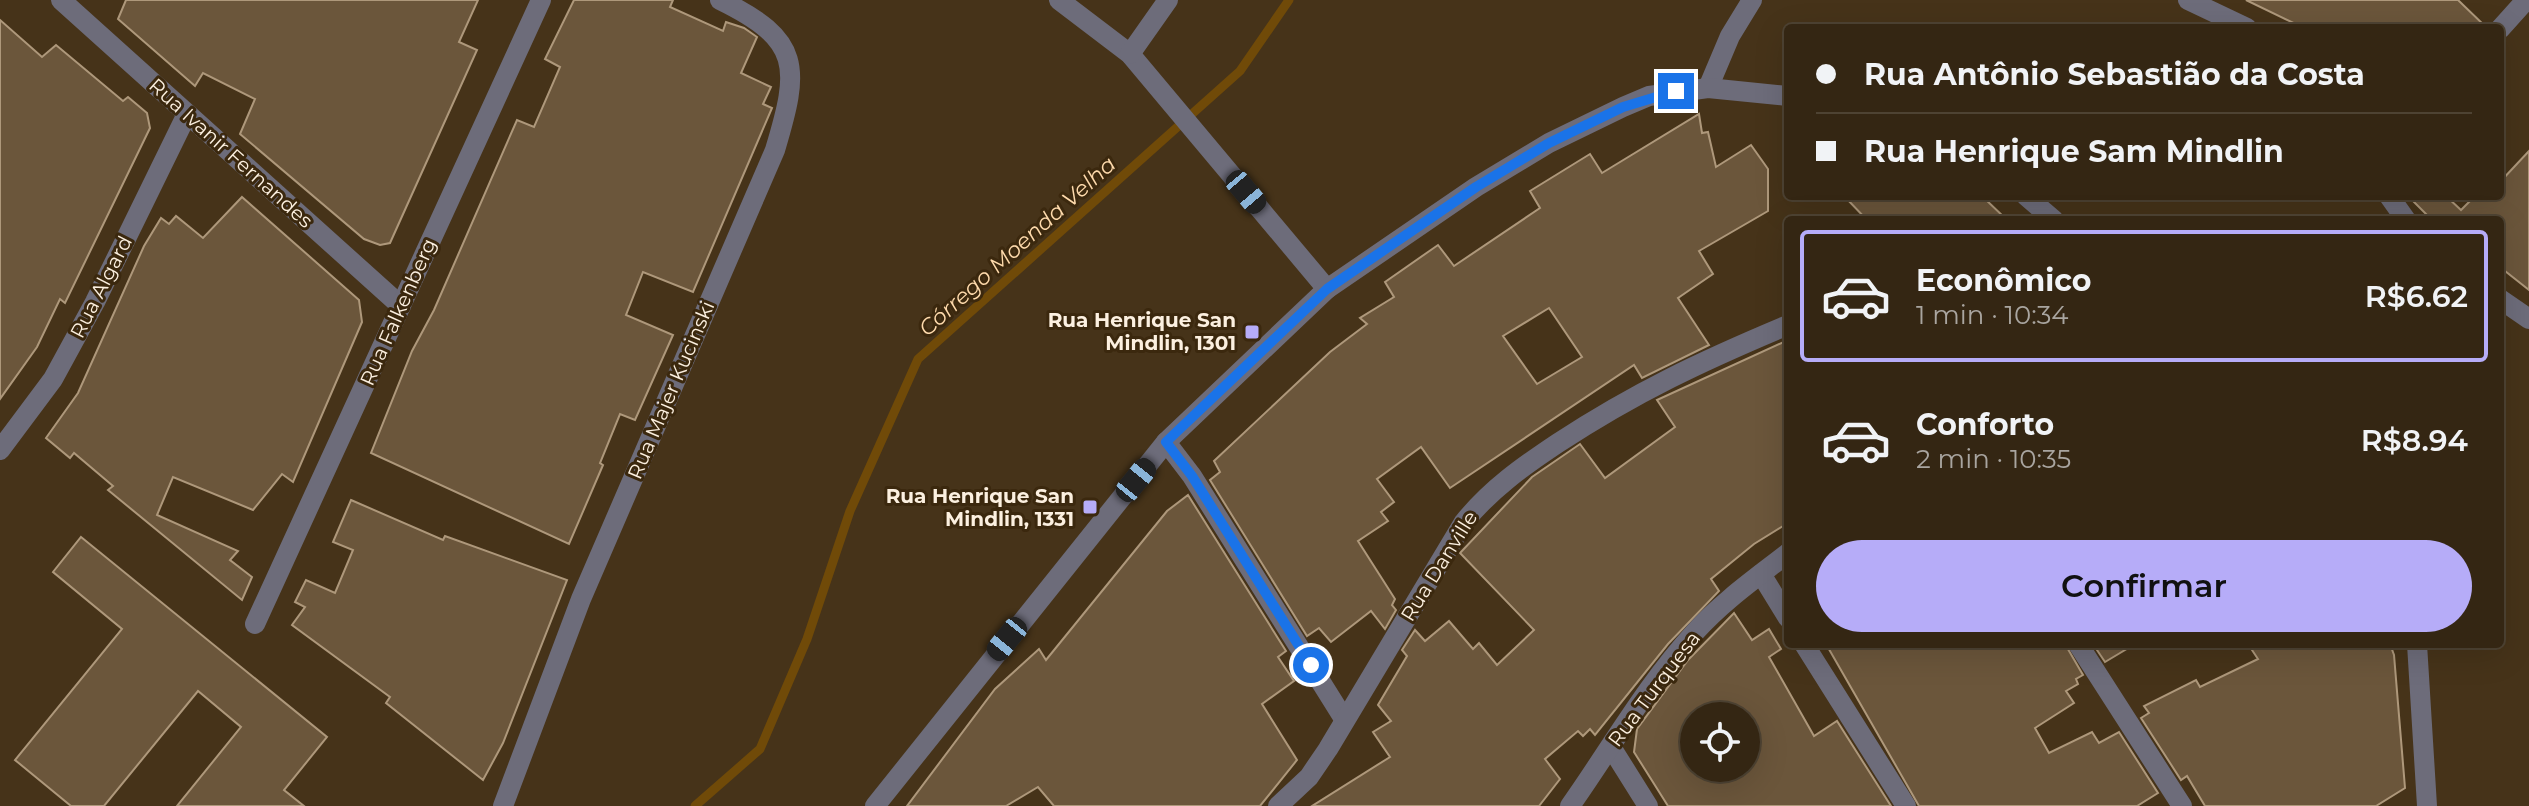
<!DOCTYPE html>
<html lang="pt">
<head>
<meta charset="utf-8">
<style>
  :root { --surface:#342613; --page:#3c2e1c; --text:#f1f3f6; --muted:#a9a5a0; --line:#4e4333; --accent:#b6acf8 }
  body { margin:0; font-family:Montserrat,sans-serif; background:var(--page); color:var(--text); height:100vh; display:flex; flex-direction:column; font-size:30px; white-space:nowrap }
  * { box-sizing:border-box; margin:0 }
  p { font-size:26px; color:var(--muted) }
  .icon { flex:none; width:44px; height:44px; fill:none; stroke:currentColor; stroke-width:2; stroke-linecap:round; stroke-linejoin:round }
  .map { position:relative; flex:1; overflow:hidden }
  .side { position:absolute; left:1784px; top:216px; width:720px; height:432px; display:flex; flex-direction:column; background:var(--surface); border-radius:8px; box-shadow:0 8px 32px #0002,0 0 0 2px var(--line) }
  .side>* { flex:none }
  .banner { position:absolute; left:1784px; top:24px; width:720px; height:176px; border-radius:8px; box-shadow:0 8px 32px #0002,0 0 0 2px var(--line); display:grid; align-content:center; height:176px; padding:0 32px; background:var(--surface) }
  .controls { position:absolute; left:1680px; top:702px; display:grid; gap:16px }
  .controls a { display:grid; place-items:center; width:80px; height:80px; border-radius:50%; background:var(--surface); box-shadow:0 8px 32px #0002,0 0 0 2px var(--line); font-size:40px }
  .end { position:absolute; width:36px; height:36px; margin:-18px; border:10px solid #1a73e8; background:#fff; box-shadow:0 0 0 4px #fff }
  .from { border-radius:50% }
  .car { position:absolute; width:24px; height:48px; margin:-24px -12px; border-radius:10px; box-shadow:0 0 6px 2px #0007; background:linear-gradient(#222 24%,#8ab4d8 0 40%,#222 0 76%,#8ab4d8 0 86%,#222 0) }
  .banner b { display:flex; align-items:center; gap:28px; height:76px; font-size:30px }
  .banner b+b { border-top:2px solid var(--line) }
  .banner i { width:20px; height:20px; background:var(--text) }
  ul { padding:14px 0 0; list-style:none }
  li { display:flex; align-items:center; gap:24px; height:132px; margin:0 16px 12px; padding:0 16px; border:4px solid transparent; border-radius:8px }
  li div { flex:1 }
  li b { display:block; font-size:30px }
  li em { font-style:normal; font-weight:600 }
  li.active { border-color:var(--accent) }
  li>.icon { width:72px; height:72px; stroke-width:1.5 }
  .action { display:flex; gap:16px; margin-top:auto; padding:16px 32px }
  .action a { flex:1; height:92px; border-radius:48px; background:var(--accent); color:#111; font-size:32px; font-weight:600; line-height:92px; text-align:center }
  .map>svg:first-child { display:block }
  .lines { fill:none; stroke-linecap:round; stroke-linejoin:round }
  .stream { stroke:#704a08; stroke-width:9 }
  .building { fill:#6b563b; stroke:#ae987b; stroke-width:2; fill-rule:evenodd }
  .minor { stroke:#6d6c7a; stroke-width:20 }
  .route { stroke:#1a73e8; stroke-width:10 }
  .poi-dot { fill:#b6acf8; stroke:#3b280e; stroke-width:3 }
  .labels { text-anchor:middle; stroke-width:6; stroke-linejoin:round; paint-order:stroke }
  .street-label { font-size:20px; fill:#fcf0e0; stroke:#3b280e }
  .poi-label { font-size:20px; font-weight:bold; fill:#fcf0e0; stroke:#3b280e; text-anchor:end }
  .water-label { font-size:22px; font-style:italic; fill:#fedaac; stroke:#3b280e }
</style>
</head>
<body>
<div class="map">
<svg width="2529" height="806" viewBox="0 0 2529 806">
  <rect width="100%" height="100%" fill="#463319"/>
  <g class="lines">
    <path class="stream" d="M 695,806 L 760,749 L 807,639 L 850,511 L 918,359 L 1240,71 L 1289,0"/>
  </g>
  <g class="building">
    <path d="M 126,0 L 478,0 L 459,42 L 477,50 L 390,243 L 380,245 L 364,239 L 240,134 L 255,99 L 203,73 L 195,86 L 118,19 Z"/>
    <path d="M 574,0 L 673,0 L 670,7 L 723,31 L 726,22 L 744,28 L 757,37 L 741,73 L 771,87 L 763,104 L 772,108 L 693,292 L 643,272 L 626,315 L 673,335 L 635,420 L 620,414 L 600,463 L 603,465 L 569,544 L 371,453 L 412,351 L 434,310 L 517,120 L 534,127 L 560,67 L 545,59 Z"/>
    <path d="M 2246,0 L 2458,0 L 2487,28 L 2304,28 Z"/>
    <path d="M 0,20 L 42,57 L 56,45 L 123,101 L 128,97 L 147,113 L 150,128 L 65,303 L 60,299 L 37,347 L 0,399 Z"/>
    <path d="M 1699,114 L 1702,133 L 1708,132 L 1716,167 L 1751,145 L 1768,169 L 1768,211 L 1699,251 L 1713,274 L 1678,298 L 1709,345 L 1642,378 L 1634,365 L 1450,488 L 1421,447 L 1377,479 L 1394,502 L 1381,512 L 1388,521 L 1358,541 L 1395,599 L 1392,605 L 1396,610 L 1385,629 L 1371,611 L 1331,642 L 1319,628 L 1307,636 L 1210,480 L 1220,472 L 1214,461 L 1330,352 L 1367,324 L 1360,318 L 1394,297 L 1385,282 L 1438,245 L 1454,266 L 1540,208 L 1530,191 L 1590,154 L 1602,173 ZM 1549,308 L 1582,357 L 1537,384 L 1503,336 Z"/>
    <path d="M 2529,151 L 2529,290 L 2500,267 L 2500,220 L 2432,220 L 2408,196 L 2446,196 L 2461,210 L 2475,196 L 2500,196 L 2500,182 Z"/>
    <path d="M 1844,196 L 1982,196 L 2007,220 L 1867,220 Z"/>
    <path d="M 242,197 L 359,300 L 362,322 L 293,482 L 282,474 L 253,510 L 173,477 L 157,515 L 238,551 L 230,560 L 252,577 L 242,600 L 108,490 L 113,486 L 74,453 L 70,458 L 46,438 L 78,393 L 144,246 L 161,218 L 169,224 L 176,216 L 203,238 Z"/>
    <path d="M 1788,340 L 1788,523 L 1754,544 L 1711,579 L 1719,591 L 1668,644 L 1595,735 L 1590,729 L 1583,736 L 1578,731 L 1545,759 L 1560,779 L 1539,806 L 1312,806 L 1390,757 L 1373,732 L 1391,721 L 1378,705 L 1407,656 L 1402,650 L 1415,630 L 1425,641 L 1449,621 L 1473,649 L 1479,643 L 1497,665 L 1534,630 L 1460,553 L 1532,477 L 1580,444 L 1605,478 L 1675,427 L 1657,400 Z"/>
    <path d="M 1188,495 L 1286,651 L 1278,657 L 1294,681 L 1262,704 L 1297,760 L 1260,806 L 1054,806 L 1038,787 L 1006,806 L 907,806 L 995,689 L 1039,649 L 1046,660 L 1167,511 Z"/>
    <path d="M 351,500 L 443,540 L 445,536 L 567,580 L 503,743 L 483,780 L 386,703 L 390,697 L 292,625 L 305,607 L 295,602 L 306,580 L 335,593 L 353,550 L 333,542 Z"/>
    <path d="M 81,537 L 327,737 L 284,790 L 304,806 L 177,806 L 241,727 L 198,691 L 104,806 L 71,806 L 15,760 L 122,629 L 53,572 Z"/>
    <path d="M 1734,613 L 1752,640 L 1769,629 L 1781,649 L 1769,657 L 1814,736 L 1837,721 L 1891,806 L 1668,806 L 1634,752 L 1637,729 L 1688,660 ZM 1694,716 L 1746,716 L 1746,768 L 1694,768 Z"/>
    <path d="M 1826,644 L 2065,644 L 2083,675 L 2076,679 L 2078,684 L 2066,691 L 2074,703 L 2035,728 L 2049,753 L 2092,732 L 2099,743 L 2119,732 L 2158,793 L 2137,806 L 1919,806 Z"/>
    <path d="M 2093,644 L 2135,644 L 2105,662 Z"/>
    <path d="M 2248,644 L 2390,644 L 2394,655 L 2405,788 L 2376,806 L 2205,806 L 2187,776 L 2181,780 L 2141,718 L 2149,713 L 2144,706 L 2196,680 L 2200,687 L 2258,659 Z"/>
  </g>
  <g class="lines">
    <g class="minor">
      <path d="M 61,0 L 401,306"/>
      <path d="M 1059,0 L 1130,54 L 1327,289"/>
      <path d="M 2188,0 L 2247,28"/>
      <path d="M 2500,29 L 2526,0"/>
      <path d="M 1130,54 L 1168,0"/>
      <path d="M 1708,88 L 1730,36 L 1752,0"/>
      <path d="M 2026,196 L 2054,220"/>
      <path d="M 2389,196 L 2406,220"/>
      <path d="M 2500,299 L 2529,319"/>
      <path d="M 1166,442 L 1192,476 L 1344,719"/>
      <path d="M 0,450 L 53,379 L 95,302 L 187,114"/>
      <path d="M 1761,574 L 1788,618"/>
      <path d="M 255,624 L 541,0"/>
      <path d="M 1804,644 L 1906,806"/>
      <path d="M 2078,644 L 2182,806"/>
      <path d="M 2417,644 L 2427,806"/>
      <path d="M 1611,747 L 1648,806"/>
      <path d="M 503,806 L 581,599 L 775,150 C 800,67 802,40 720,0"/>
      <path d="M 875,806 L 1166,442 L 1327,289 L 1476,187 L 1549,143 L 1623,107 L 1649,96 L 1708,88 L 1788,96"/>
      <path d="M 1278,806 L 1309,777 L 1328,749 L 1464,522 C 1491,489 1522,467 1558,443 C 1636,392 1702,361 1788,325"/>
      <path d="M 1570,806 C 1611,748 1647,684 1695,632 C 1723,601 1756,578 1788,553"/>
    </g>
  </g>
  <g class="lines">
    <path class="route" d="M 1311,665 L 1192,476 L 1166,442 L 1327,289 L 1476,187 L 1549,143 L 1623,107 L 1676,91"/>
  </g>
  <g class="poi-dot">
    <rect x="1244" y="324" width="16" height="16" rx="4"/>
    <rect x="1082" y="499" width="16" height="16" rx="4"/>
  </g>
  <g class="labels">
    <g class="street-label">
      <text transform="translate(231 153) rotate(42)" y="7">Rua Ivanir Fernandes</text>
      <text transform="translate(101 287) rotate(-63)" y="7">Rua Algard</text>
      <text transform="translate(398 312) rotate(-66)" y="7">Rua Falkenberg</text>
      <text transform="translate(671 390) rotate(-67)" y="7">Rua Majer Kucinski</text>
      <text transform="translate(1439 566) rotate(-58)" y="7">Rua Danville</text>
      <text transform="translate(1654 689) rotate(-53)" y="7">Rua Turquesa</text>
    </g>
    <g class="poi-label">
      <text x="1236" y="327">Rua Henrique San<tspan x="1236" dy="23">Mindlin, 1301</tspan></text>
      <text x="1074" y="503">Rua Henrique San<tspan x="1074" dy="23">Mindlin, 1331</tspan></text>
    </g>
    <g class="water-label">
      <text transform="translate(1017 246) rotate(-42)" y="8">Córrego Moenda Velha</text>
    </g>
  </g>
</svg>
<div class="controls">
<a><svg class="icon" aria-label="locate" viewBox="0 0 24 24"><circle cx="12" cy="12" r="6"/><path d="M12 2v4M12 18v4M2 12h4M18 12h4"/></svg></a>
</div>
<i class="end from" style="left:1311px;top:665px"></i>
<i class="end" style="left:1676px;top:91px"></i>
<i class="car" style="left:1246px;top:192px;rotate:140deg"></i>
<i class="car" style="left:1136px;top:480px;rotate:39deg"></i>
<i class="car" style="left:1007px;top:639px;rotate:219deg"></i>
<div class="banner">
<b><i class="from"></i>Rua Antônio Sebastião da Costa</b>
<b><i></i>Rua Henrique Sam Mindlin</b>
</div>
<section class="side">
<ul>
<li class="active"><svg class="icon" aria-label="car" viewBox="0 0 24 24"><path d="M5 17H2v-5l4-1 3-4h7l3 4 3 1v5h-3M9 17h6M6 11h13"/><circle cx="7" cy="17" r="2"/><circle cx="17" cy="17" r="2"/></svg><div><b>Econômico</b><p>1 min · 10:34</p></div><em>R$6.62</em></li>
<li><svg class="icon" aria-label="car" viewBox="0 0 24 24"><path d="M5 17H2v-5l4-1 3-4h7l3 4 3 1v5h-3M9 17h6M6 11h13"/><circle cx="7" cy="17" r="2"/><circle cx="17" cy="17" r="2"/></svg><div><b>Conforto</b><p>2 min · 10:35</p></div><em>R$8.94</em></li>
</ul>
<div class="action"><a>Confirmar</a></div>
</section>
</div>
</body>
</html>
